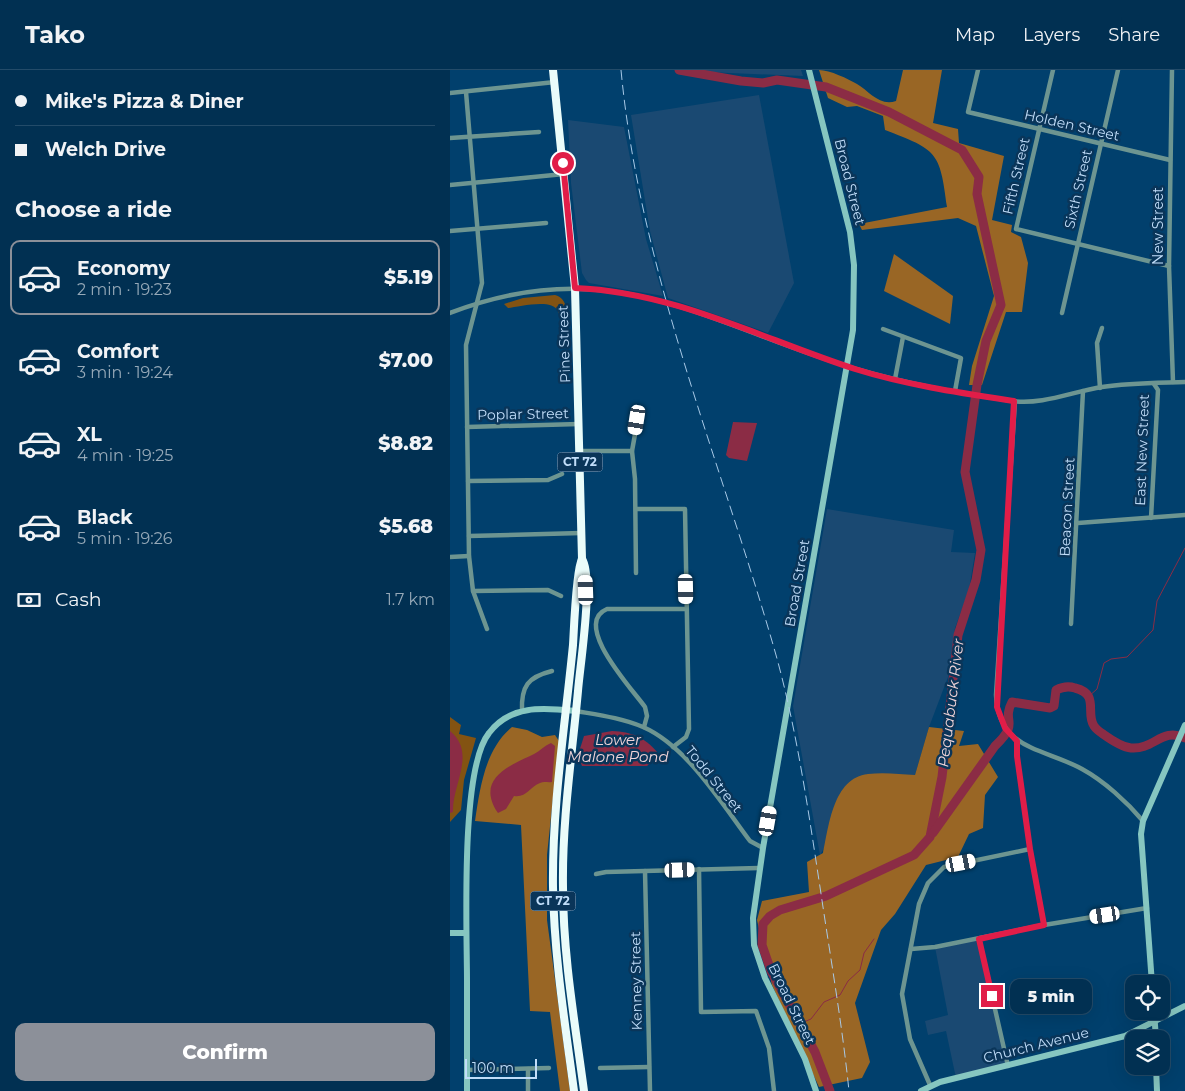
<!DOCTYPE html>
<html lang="en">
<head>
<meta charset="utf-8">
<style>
  :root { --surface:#013052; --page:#0f3c5c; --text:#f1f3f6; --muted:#96a9b8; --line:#234b69; --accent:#8c9099 }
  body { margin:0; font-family:Montserrat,sans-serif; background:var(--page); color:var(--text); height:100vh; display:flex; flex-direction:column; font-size:19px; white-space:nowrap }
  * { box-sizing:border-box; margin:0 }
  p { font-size:16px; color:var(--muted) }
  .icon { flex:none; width:28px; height:28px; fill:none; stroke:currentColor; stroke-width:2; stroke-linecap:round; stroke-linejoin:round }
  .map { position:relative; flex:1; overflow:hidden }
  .sheet { display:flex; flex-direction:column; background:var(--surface); width:450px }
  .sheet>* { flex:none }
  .guide { display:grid; align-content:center; height:110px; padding:0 15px; background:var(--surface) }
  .controls { position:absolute; left:675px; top:905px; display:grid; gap:10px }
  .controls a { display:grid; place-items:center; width:45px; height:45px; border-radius:10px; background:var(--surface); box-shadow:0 5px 20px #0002,0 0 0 1px var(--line); font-size:25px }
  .scale { position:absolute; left:15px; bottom:12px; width:72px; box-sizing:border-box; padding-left:5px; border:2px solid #c1ddf9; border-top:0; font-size:14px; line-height:18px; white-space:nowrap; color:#c1ddf9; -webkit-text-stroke:4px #0a3559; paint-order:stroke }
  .end { position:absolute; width:22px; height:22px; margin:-11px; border:6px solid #e11d48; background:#fff; box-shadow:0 0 0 2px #fff }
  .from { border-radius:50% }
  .bubble { position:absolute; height:35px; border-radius:10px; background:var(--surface); box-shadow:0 5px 20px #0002,0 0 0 1px var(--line); font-size:16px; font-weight:800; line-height:35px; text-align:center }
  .car { position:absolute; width:15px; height:30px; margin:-15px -8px; border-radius:6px; box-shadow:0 0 4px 1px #0007; background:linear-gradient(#fff 24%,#345 0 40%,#fff 0 76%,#345 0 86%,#fff 0) }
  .guide b { display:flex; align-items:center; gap:18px; height:48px; font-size:19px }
  .guide b+b { border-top:1px solid var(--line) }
  .guide i { width:12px; height:12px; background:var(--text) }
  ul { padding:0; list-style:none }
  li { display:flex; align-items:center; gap:15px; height:75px; margin:0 10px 8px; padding:0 5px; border:2px solid transparent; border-radius:10px }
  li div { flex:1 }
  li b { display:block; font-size:19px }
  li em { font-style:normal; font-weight:800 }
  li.current { border-color:var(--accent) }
  li>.icon { width:45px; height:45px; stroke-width:1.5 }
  h2 { padding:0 15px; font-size:22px; line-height:60px }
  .pay { display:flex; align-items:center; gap:12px; height:55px; padding:0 15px; font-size:19px }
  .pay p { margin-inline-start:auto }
  .cta { display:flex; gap:10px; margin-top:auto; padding:10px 15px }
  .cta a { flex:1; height:58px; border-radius:10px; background:var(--accent); color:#fff; font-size:20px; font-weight:800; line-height:58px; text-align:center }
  header { display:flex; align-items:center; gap:30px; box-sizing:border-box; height:70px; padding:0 25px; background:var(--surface); border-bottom:1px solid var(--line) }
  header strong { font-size:24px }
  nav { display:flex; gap:28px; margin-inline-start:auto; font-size:18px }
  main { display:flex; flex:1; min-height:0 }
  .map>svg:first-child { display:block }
  .built { fill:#1a4972 }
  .green { fill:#835312 }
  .forest { fill:#996625 }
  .water { fill:#8b2c45 }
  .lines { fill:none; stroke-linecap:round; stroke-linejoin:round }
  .stream { stroke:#8b2c45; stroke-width:1 }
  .river { stroke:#8b2c45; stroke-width:9 }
  .street { stroke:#6d9591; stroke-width:4.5 }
  .secondary { stroke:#86c6c0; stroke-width:6 }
  .highway { stroke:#eafcfa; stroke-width:8 }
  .rail { stroke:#a8c9e7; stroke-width:1; stroke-dasharray:10 5; stroke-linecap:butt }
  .route { stroke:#e11d48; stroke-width:6 }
  .labels { text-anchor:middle; stroke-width:5; stroke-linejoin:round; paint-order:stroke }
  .shield { fill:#0a3559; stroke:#8aabc9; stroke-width:1 }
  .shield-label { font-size:12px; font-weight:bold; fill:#c1ddf9 }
  .street-label { font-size:14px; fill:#c1ddf9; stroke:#0a3559 }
  .water-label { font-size:15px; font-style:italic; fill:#f0d4d8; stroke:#0a3559 }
</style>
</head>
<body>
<header>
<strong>Tako</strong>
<nav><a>Map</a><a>Layers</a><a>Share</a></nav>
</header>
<main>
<section class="sheet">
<div class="guide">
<b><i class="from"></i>Mike's Pizza &amp; Diner</b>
<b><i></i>Welch Drive</b>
</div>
<h2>Choose a ride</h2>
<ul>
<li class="current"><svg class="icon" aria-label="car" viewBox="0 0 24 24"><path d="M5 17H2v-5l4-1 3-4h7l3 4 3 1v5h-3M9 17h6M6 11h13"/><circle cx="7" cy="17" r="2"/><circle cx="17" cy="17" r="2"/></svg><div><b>Economy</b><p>2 min · 19:23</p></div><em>$5.19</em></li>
<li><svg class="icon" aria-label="car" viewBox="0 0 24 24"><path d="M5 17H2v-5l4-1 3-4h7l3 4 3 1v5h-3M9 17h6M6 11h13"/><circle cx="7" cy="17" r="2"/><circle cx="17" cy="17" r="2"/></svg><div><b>Comfort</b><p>3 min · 19:24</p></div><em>$7.00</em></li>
<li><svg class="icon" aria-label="car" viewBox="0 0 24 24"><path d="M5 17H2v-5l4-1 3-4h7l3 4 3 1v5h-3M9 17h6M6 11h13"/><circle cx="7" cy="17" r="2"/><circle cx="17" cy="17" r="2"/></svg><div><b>XL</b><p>4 min · 19:25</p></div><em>$8.82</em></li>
<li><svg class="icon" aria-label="car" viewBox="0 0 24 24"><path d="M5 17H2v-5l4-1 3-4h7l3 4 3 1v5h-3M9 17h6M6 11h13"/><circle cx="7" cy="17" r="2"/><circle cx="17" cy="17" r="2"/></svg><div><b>Black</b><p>5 min · 19:26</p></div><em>$5.68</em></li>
</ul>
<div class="pay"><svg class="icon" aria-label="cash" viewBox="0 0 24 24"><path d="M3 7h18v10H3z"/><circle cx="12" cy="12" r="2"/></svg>Cash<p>1.7 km</p></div>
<div class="cta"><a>Confirm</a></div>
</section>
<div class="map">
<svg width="735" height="1021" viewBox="0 0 735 1021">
  <rect width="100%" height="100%" fill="#01406d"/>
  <g class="built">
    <path d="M 249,0 L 351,0 L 353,6 L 257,2 Z"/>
    <path d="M 309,25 L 344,213 L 318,263 L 218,228 L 200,161 L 181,45 Z"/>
    <path d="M 118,50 L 174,57 L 196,169 L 213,226 L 139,213 L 136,210 L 132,203 L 121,113 Z"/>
    <path d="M 377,439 L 504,460 L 501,482 L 525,483 L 519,520 L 505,558 L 498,607 L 479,657 L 465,705 L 417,704 L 370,785 L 343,636 Z"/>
    <path d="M 529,869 L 558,996 L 506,1008 L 496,961 L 478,965 L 475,951 L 498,945 L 485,877 Z"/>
  </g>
  <g class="green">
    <path d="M 105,225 C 121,229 117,253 118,266 L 116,267 L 112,265 C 111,258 111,247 108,241 C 102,228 69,237 58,238 L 54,234 L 73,228 Z"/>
    <path d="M 0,647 L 11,655 L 9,664 L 26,668 L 14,710 L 11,740 L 0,752 Z"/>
  </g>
  <g class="forest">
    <path d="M 369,0 C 380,0 398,9 407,14 C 419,21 430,37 446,31 L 453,0 L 492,0 L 483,53 L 508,59 L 509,73 L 554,86 L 542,150 L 562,155 L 561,162 L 571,167 L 578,193 L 572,242 L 556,242 L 532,315 L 519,315 L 522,296 L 544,226 L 526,156 L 508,148 L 412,160 L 409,154 L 497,137 C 490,81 487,80 435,60 L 433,46 L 407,36 L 397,37 L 378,28 Z"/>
    <path d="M 444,184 L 503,226 L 500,254 L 434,221 Z"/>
    <path d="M 62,657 L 77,660 L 92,667 L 105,665 L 109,671 L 97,785 L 97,850 L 120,1021 L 110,1021 L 100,942 L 80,941 L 71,755 L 25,751 C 30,718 35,679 62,657 Z"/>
    <path d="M 479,657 L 514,661 L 509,676 L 528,674 L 548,707 L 535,725 L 533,758 L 519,764 L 508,787 L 476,795 L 445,844 L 431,860 L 405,933 L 420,992 L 412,1008 L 369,1017 L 322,915 L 307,850 L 312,831 L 359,822 L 357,792 L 373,783 C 379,756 383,708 418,704 C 433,702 450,704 465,705 Z"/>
  </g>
  <g class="water">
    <path d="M 283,352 L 307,353 L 297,391 L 279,388 L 276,385 Z"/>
    <path d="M 0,661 C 27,683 2,714 3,742 L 0,743 Z"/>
    <path d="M 162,661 C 182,662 194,667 207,682 L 206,688 L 197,696 L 132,696 L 128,685 L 134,666 Z"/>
    <path d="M 101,673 L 105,676 L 102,712 C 98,713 94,711 90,713 C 80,717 76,728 64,726 L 56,739 L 48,743 C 25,709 59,696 84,684 C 90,681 94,676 101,673 Z"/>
  </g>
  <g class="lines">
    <g class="stream">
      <path d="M 638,627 L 647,619 L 654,593 L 661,589 L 677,587 L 703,560 L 707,531 L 735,478"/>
      <path d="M 349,954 L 361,949 L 374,932 L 390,925 L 398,911 L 410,900 L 414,883 L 424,869"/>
    </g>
    <g class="river">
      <path d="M 229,0 L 291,11 L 313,13 L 327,10 L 376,17 L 439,42 L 512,80 L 529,107 L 527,124 L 551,235 L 536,271 L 527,315 L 515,402 L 531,480 L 526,510 L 508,565 L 492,707 L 480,767 L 464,785 L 376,826 L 330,840 L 320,846 L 313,854 L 312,875 L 321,901 L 365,982 L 380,1021"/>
      <path d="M 483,763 L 545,676 C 571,651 551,653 562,632 L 600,638 L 604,636 L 606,620 C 612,617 619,616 625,618 C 650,624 635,643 644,656 C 646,659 650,662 653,664 C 660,669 671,677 681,678 C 704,680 712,657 735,668"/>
    </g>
    <g class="street">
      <path d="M 528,0 L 518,42 L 720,90"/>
      <path d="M 603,0 L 566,159 L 719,196"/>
      <path d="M 722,0 L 719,196 L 723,312"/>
      <path d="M 16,22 L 32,213 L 16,275 L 19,486 L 23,521 L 37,559"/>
      <path d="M 0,23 L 105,12"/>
      <path d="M 0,68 L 89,62"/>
      <path d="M 0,115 L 114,104"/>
      <path d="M 0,161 L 96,153"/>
      <path d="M 0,243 C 163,180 256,254 406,299 C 456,314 510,323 562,331 C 593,335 621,322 652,317 C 679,313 707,313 735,312"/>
      <path d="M 612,243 L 668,0"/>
      <path d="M 433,259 L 511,288 L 505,321"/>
      <path d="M 445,309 L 453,267"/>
      <path d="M 650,318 L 647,273 L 652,258"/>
      <path d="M 565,331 L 546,625 C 548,680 594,678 632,699 C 654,711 677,732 693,751"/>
      <path d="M 17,357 L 129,354"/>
      <path d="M 130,381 L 182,381"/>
      <path d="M 18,411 L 98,410 L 112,404"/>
      <path d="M 186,439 L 235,439 L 239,659 L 236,667 L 223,677"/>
      <path d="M 701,448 L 708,320 L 704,314"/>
      <path d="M 628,453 L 735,445"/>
      <path d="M 19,466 L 131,463"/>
      <path d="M 0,487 L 19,486"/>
      <path d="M 186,503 L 185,409 L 182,381 L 189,342"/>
      <path d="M 23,521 L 98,520 L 111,526"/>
      <path d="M 621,554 L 633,321"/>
      <path d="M 72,641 C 71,616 78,607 102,601"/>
      <path d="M 126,641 C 149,645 172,648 193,657 C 237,676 272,734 300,771 L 313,778"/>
      <path d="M 194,657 L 197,646 L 195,637 C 183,620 121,554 157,539 L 236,539"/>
      <path d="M 567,671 L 567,686 L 580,779 L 594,855"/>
      <path d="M 249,799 L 251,942 L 306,941 L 319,978 L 324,1021"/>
      <path d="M 195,801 L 200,1021"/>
      <path d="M 146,804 L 156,802 L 309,798"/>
      <path d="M 529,869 L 558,996"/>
      <path d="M 461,879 L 485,877 L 594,855 L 697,838"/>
      <path d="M 150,998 L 199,997"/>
      <path d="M 78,999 L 78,1021"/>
      <path d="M 17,1000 L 99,998"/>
      <path d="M 480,1015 L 460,969 L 452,924 L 469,834 L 478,813 L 494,797 L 580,779"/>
    </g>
    <g class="secondary">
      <path d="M 359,0 L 400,162 L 404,195 L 403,260 L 313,778 L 303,848 L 304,875 L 315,908 L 355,989 L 366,1021"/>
      <path d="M 0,863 L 16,863"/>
      <path d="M 702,914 L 691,764 L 693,751 L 735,655"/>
      <path d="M 704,941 L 706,969"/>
      <path d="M 706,996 L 707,1021"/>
      <path d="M 17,1021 C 17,984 17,947 17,911 C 17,860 10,699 39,663 C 61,634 94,638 126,641"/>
      <path d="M 471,1021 L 490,1012 L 675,966 L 735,936"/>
    </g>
    <g class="highway">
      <path d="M 103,0 L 125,218 L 132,489 C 126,500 124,559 123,575 C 115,656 102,737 103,817 C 104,886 115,953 124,1021"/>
      <path d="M 132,489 C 144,508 130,595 128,621 C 122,686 112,751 113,817 C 113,886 125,953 134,1021"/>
    </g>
    <path class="rail" d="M 171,0 C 190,202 271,391 326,585 C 347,661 358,739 370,817 C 380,885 392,953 399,1021"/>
  </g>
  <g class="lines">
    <path class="route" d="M 113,93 L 125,218 C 225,222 312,269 405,299 C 456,315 511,323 564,331 L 547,637 L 555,658 L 567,671 L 567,686 L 580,779 L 594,855 L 529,869 L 542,926"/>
  </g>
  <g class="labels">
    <g class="shield">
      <rect x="107.5" y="382.5" width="45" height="19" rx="4"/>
      <rect x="80.5" y="821.5" width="45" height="19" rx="4"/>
    </g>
    <g class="shield-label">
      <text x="130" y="396">CT 72</text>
      <text x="103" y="835">CT 72</text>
    </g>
    <g class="street-label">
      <text transform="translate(622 55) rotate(13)" y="5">Holden Street</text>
      <text transform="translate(566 106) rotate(-77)" y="5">Fifth Street</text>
      <text transform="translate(400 112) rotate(76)" y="5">Broad Street</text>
      <text transform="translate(628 119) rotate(-77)" y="5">Sixth Street</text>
      <text transform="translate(708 156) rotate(-90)" y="5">New Street</text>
      <text transform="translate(114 274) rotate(-92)" y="5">Pine Street</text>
      <text transform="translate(73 344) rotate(-1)" y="5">Poplar Street</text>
      <text transform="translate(692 380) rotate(-88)" y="5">East New Street</text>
      <text transform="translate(617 437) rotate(-87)" y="5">Beacon Street</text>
      <text transform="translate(347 513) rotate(-80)" y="5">Broad Street</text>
      <text transform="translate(264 709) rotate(51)" y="5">Todd Street</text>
      <text transform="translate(186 911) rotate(-91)" y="5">Kenney Street</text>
      <text transform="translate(342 934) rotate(64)" y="5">Broad Street</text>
      <text transform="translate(586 975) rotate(-14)" y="5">Church Avenue</text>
    </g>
    <g class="water-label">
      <text transform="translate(501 633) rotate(-83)" y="5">Pequabuck River</text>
      <text x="168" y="675">Lower<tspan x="168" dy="17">Malone Pond</tspan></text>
    </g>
  </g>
</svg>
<div class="controls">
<a><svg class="icon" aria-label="locate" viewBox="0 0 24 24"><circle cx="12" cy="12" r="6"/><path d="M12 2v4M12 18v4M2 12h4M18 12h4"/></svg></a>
<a><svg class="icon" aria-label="layers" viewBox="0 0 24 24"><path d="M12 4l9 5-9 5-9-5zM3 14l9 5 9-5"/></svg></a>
</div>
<div class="scale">100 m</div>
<i class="end from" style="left:113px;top:93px"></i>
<i class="end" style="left:542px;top:926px"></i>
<div class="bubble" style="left:560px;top:909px;width:82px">5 min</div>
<i class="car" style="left:187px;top:350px;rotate:189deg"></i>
<i class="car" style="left:236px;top:519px;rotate:179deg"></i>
<i class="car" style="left:136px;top:520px;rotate:358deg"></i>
<i class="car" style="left:318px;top:751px;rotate:10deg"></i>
<i class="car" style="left:511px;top:793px;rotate:79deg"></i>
<i class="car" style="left:230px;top:800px;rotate:88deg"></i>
<i class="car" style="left:655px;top:845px;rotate:261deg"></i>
</div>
</main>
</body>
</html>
